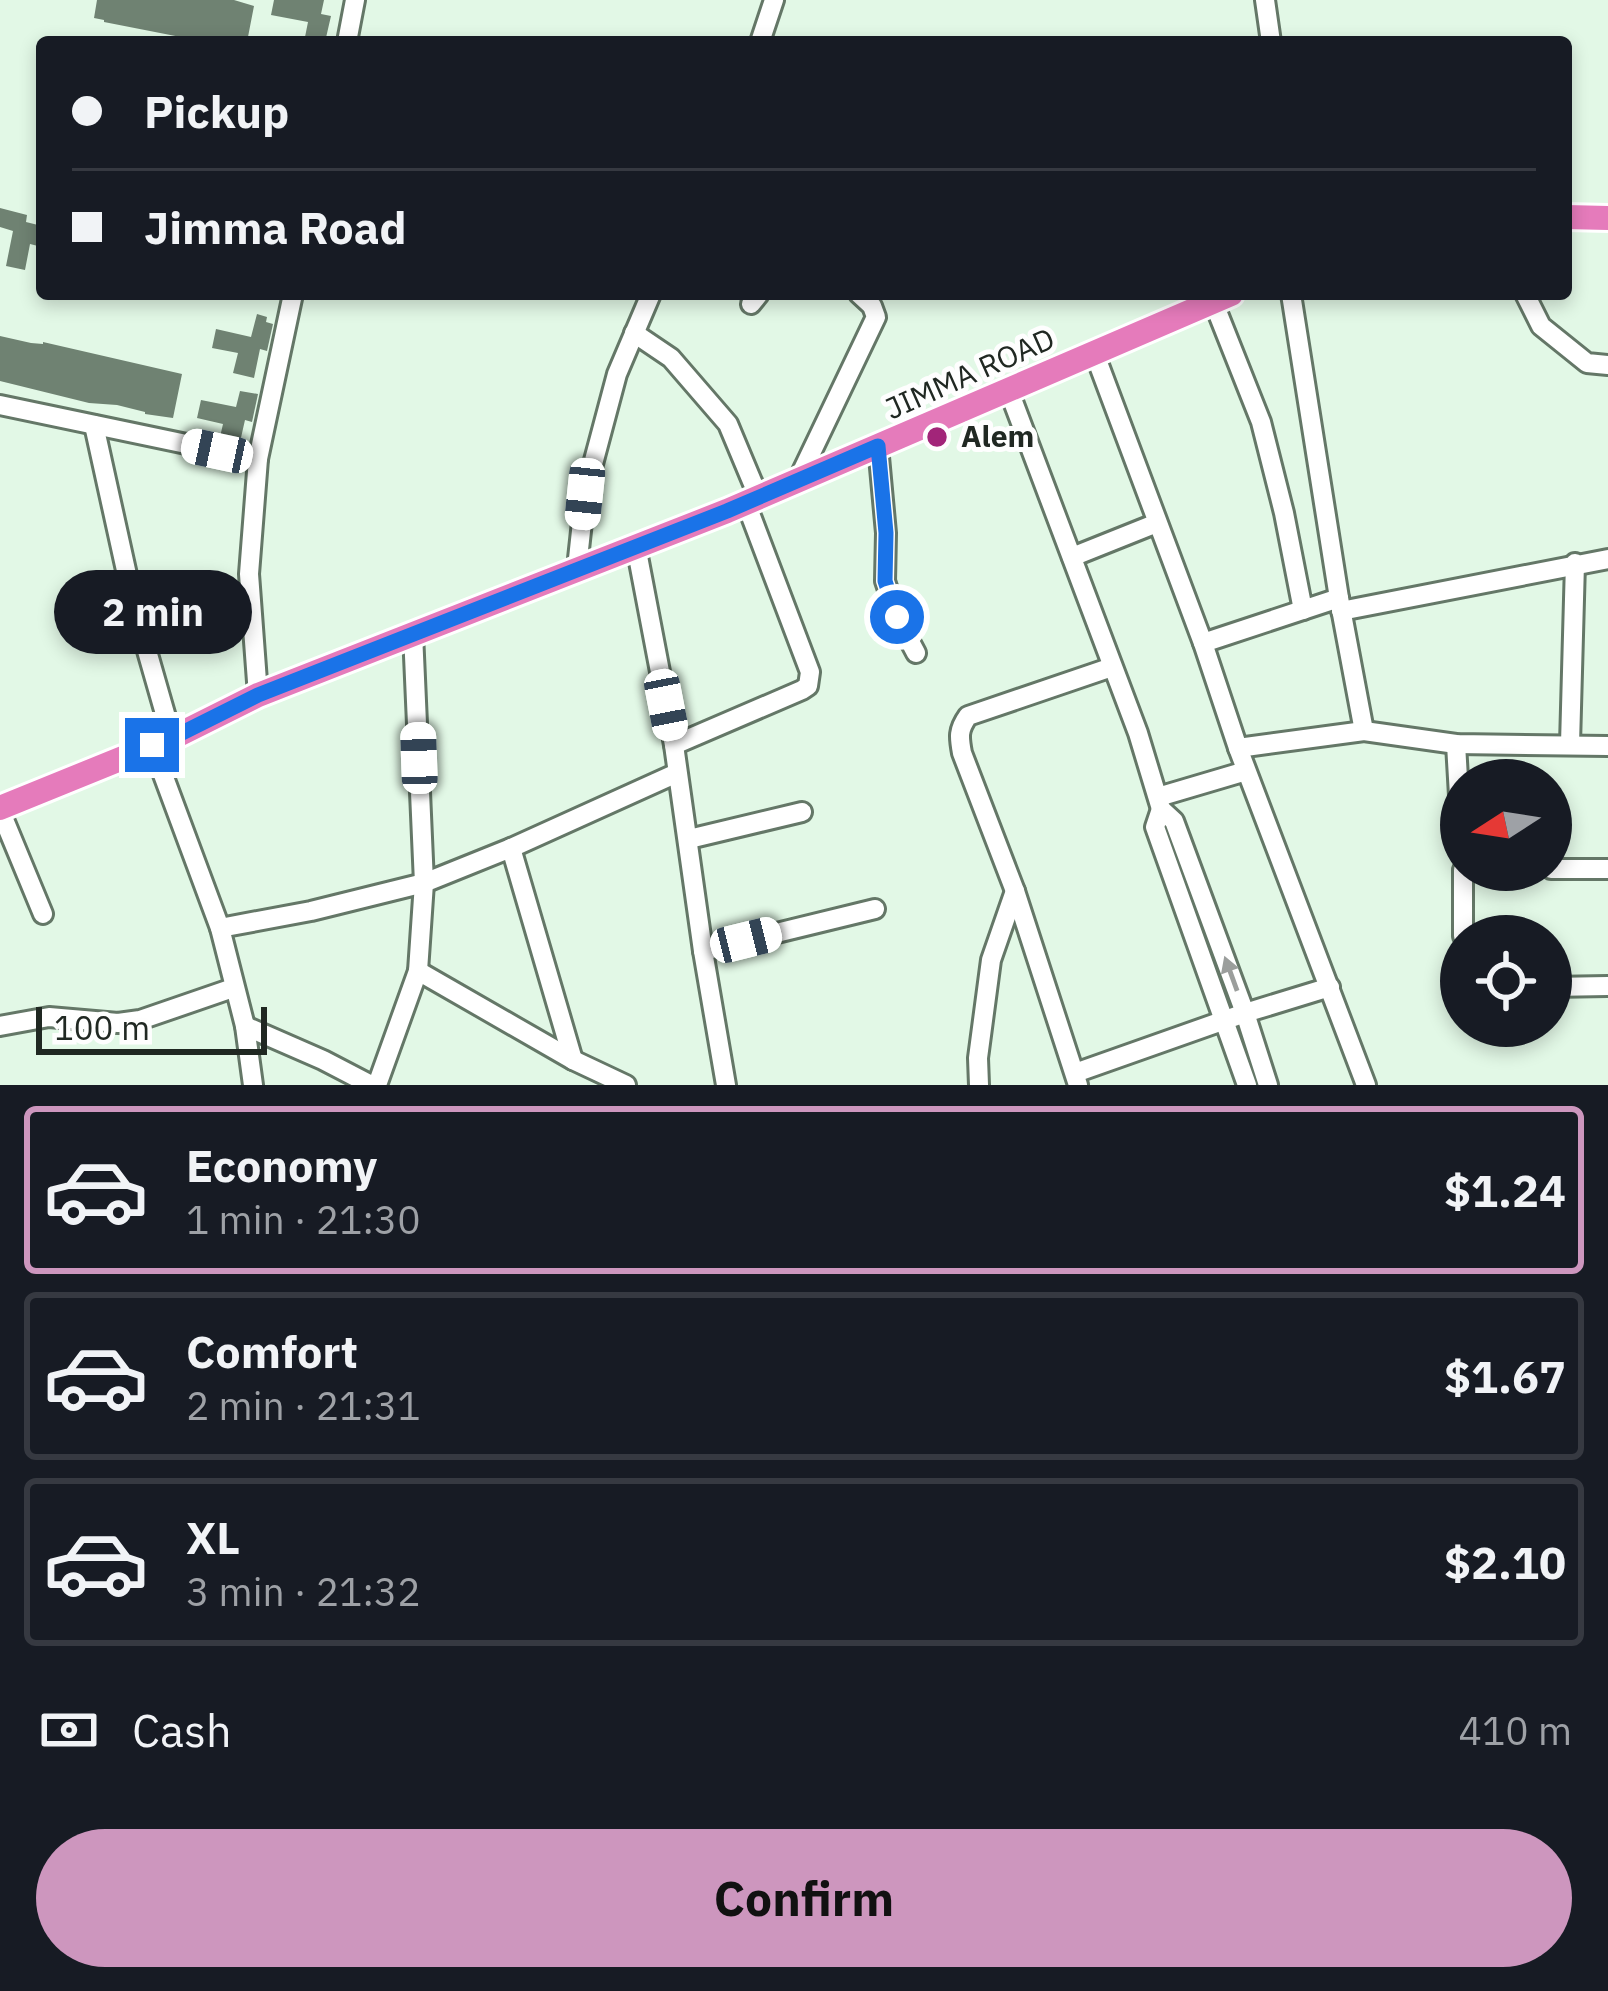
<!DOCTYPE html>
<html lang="en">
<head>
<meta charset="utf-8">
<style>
  :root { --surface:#171b24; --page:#20242c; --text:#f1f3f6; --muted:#9ea1a6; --line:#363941; --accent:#cd96be }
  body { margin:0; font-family:"IBM Plex Sans",sans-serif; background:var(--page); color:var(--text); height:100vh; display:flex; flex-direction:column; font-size:45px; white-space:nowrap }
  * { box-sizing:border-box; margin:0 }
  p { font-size:39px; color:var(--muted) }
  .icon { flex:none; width:66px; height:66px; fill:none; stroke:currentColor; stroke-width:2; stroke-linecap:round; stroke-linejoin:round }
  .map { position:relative; height:1085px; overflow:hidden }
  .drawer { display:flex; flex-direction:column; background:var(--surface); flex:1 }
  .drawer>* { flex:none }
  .top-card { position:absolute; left:36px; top:36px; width:1536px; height:264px; border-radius:12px; box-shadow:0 6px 18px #0003; display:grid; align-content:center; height:264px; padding:0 36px; background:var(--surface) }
  .needle { width:78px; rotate:258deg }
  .buttons { position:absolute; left:1440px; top:759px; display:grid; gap:24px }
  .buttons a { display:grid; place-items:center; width:132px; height:132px; border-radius:50%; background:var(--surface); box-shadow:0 6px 18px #0003; font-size:60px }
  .scale { position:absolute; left:36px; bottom:30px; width:231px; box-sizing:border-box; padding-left:12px; border:6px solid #202822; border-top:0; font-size:33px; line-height:42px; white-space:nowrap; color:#202822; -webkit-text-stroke:9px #fefefe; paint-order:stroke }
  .end { position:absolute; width:54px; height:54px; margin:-27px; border:15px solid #1a73e8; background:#fff; box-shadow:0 0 0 6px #fff }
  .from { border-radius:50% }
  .bubble { position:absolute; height:84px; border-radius:42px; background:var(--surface); box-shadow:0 6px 18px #0003; font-size:39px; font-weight:700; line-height:84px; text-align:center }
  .car { position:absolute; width:36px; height:72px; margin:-36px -18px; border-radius:15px; box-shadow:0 0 9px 3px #0007; background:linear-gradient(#fff 24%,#345 0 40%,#fff 0 76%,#345 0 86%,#fff 0) }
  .top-card b { display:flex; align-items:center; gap:42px; height:114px; font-size:45px }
  .top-card b+b { border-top:3px solid var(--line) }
  .top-card i { width:30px; height:30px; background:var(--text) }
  ul { padding:21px 0 0; list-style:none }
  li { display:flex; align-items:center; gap:36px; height:168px; margin:0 24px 18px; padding:0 12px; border:6px solid var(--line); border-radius:12px }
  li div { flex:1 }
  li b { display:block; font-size:45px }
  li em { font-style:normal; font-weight:700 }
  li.selected { border-color:var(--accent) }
  li>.icon { width:108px; height:108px; stroke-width:1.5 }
  .pay { display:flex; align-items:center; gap:30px; height:132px; padding:0 36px; font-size:45px }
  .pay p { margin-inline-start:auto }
  .button { display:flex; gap:24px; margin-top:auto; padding:24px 36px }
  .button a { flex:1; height:138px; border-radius:72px; background:var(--accent); color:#111; font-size:48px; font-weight:700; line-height:138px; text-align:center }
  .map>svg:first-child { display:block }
  .building { fill:#6f8272 }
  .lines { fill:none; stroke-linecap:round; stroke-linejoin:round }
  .minor-casing { stroke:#647767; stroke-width:24 }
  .highway-casing { stroke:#fff; stroke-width:30 }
  .minor { stroke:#fff; stroke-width:18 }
  .highway { stroke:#e57bbb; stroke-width:24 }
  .oneway { fill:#9b9e9c }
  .route { stroke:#1a73e8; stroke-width:15 }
  .poi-dot { fill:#a22579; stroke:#fefefe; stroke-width:4.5 }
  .labels { text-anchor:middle; stroke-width:10; stroke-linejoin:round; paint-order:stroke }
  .street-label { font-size:30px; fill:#202822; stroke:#fefefe }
  .poi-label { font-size:30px; font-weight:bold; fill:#202822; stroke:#fefefe; text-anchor:start }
</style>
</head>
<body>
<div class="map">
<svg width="1608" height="1085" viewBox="0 0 1608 1085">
  <rect width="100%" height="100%" fill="#e2f8e6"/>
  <g class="building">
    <path d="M 97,0 L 234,0 L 254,6 L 247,42 L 206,42 L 104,22 L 104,20 L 94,18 Z"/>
    <path d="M 274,0 L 324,0 L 321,14 L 331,16 L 325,42 L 304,42 L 308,22 L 271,15 Z"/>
    <path d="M 0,208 L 27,215 L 26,222 L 42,226 L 42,247 L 30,244 L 25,270 L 6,266 L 13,231 L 0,227 Z"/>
    <path d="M 257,314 L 267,317 L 266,322 L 273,324 L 267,351 L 260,349 L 254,378 L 233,373 L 238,353 L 212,348 L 216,329 L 251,337 Z"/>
    <path d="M 0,336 L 31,343 L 43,344 L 43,342 L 182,374 L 173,418 L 145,414 L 145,412 L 117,405 L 89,403 L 0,381 Z"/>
    <path d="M 240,391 L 258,394 L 252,422 L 245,420 L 240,442 L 220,437 L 223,424 L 197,418 L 201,400 L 236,407 Z"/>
  </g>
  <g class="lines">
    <defs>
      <g id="minor">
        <path d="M 1265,0 L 1271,42"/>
        <path d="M 347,42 L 355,0"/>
        <path d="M 760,42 L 774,0"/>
        <path d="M 1291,294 L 1339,598 L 1364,731"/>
        <path d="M 1525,294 L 1541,326 L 1587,363 L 1608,365"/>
        <path d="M 1213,301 L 1261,422 L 1284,513 L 1303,610"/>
        <path d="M 751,304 L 759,294"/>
        <path d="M 634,333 L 671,358 L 728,424 L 759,498"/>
        <path d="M 1094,352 L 1203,643 L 1238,748 L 1366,1085"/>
        <path d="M 1009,391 L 1138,733 L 1161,809"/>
        <path d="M 0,405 L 258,459"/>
        <path d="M 94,425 L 133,602 L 172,738"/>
        <path d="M 878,446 L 886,533 L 885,581 L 897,617 L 916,653"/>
        <path d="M 798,480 L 876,317 L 872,306 L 859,294"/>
        <path d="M 636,546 L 674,745 L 703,951 L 726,1085"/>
        <path d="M 1072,557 L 1157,523"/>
        <path d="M 577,568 L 585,494 L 617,374 L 651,294"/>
        <path d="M 1341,611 L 1608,559"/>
        <path d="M 1203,643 L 1339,598"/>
        <path d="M 258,695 L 249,574 L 258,459 L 293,294"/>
        <path d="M 1456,744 L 1461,830"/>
        <path d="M 1570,744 L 1575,563"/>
        <path d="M 152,745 L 220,928 L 245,1026 L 253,1085"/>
        <path d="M 674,745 L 802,690 L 808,686 L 810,672 L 746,503"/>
        <path d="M 1238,748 L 1364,731 L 1456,744 L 1608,746"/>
        <path d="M 1158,797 L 1246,771"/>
        <path d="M 0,810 L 43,914"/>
        <path d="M 689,839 L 802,812"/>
        <path d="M 511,848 L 573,1060"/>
        <path d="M 1551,869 L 1608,869"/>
        <path d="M 220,928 L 311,911 L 424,883 L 511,848 L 677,773"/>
        <path d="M 1463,936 L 1463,870"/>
        <path d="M 703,951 L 875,909"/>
        <path d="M 418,971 L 573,1060 L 626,1085"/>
        <path d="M 1551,987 L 1608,986"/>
        <path d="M 0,1026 L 49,1017 L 118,1023 L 140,1020 L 233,988"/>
        <path d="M 245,1026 L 323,1060 L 371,1085"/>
        <path d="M 1075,1073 L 1245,1013 L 1330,987"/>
        <path d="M 377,1085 L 418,971 L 424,883 L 413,633"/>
        <path d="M 979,1085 L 978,1058 L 991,960 L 1015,891"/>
        <path d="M 1078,1085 L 1015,891 L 962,753 C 959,737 958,730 968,716 L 1112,667"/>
        <path d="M 1247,1085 L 1155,827 L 1161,809 L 1174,821 L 1245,1013 L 1268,1085"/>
      </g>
      <g id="highway">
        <path d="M 1566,217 L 1608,218"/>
        <path d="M 0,808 L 172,738 L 258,695 L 727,511 L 1231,294"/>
      </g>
    </defs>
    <use href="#minor" class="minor-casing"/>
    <use href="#highway" class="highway-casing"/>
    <use href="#minor" class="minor"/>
    <use href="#highway" class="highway"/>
  </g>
  <defs><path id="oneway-solid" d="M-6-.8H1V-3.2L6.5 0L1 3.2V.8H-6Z" transform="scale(3)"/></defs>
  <use class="oneway" href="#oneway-solid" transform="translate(1231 974) rotate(-110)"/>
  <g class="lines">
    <path class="route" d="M 152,745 L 172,738 L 258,695 L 727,511 L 878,446 L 886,533 L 885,581 L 897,617"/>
  </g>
  <circle class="poi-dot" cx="937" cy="437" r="12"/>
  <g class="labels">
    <g class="street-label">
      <text transform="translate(970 374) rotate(-24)" y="10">JIMMA ROAD</text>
    </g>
    <g class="poi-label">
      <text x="961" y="447">Alem</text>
    </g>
  </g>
</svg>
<div class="buttons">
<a><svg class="needle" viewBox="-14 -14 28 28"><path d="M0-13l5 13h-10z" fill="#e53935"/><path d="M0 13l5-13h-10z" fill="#9ea1a6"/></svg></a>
<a><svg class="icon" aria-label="locate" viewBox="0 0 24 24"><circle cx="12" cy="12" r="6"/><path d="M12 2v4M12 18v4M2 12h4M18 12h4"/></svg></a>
</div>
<div class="scale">100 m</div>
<i class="end from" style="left:897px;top:617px"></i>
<i class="end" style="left:152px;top:745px"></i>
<div class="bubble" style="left:54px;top:570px;width:198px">2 min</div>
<i class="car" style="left:217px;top:451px;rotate:282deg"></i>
<i class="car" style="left:585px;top:494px;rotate:186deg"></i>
<i class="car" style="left:666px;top:705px;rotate:169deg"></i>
<i class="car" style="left:419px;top:758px;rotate:358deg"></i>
<i class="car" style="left:746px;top:940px;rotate:76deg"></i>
<div class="top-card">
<b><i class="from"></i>Pickup</b>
<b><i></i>Jimma Road</b>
</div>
</div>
<section class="drawer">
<ul>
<li class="selected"><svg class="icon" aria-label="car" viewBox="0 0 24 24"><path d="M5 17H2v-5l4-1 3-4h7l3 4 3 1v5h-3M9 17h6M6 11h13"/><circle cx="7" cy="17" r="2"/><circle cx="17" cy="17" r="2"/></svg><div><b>Economy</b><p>1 min · 21:30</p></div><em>$1.24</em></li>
<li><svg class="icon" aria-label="car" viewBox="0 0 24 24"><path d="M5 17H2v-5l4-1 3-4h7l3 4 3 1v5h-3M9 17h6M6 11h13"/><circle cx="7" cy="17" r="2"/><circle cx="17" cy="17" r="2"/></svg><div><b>Comfort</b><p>2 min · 21:31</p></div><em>$1.67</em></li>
<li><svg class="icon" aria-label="car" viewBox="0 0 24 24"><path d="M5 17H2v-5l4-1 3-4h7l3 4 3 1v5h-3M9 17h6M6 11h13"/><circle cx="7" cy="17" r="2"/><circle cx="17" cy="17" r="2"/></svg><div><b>XL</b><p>3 min · 21:32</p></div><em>$2.10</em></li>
</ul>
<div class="pay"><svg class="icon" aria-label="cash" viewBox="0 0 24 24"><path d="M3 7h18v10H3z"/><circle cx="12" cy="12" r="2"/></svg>Cash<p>410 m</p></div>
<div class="button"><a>Confirm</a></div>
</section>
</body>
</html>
